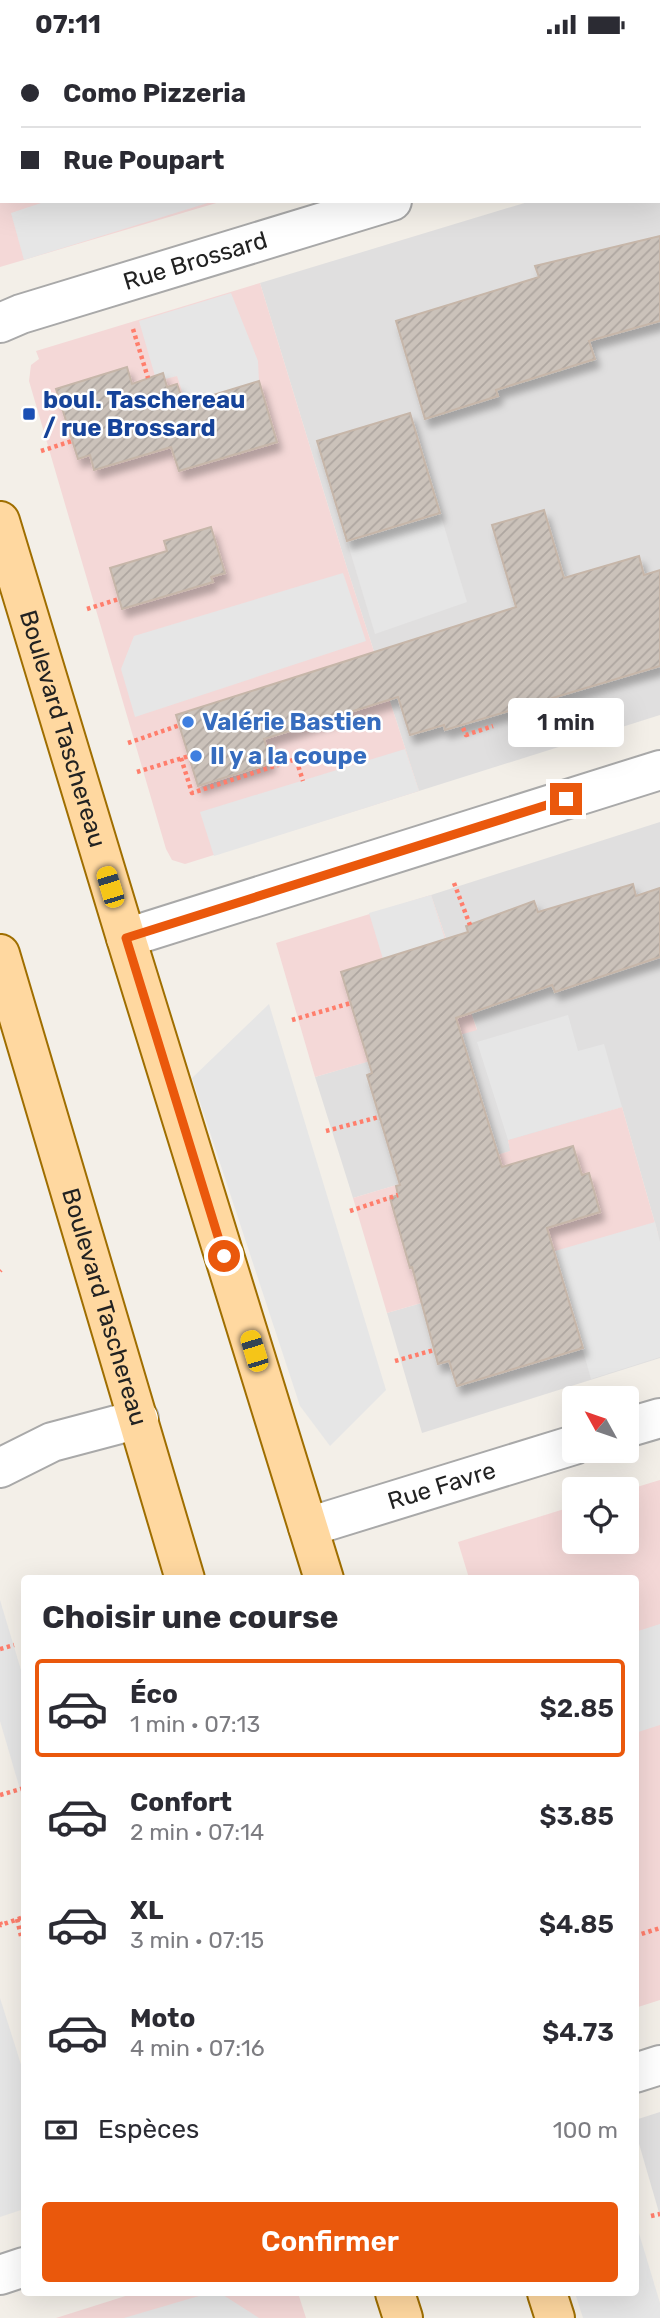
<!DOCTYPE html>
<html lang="fr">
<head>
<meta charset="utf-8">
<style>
  :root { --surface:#fff; --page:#f2f2f3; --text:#2b2b33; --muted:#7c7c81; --line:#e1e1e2; --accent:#ea580c }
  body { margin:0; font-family:Rubik,sans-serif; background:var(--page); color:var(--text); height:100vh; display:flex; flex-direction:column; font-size:26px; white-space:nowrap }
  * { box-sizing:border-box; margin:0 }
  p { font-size:23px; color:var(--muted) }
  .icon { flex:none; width:38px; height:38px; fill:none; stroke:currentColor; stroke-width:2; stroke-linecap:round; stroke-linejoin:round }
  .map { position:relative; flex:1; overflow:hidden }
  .drawer { position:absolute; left:21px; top:1526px; width:618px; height:721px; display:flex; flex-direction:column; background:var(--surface); border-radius:7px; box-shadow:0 7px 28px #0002 }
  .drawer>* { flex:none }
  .guide { position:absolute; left:0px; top:0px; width:662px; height:154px; box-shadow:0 7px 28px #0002; display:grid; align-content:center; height:154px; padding:0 21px; background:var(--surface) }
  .needle { width:46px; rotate:310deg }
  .fabs { position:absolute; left:562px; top:1337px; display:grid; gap:14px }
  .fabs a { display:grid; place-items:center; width:77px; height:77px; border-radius:7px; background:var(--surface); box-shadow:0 7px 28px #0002; font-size:35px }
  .end { position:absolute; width:32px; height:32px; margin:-16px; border:9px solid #ea580c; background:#fff; box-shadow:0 0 0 4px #fff }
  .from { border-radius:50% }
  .bubble { position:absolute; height:49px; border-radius:7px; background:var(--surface); box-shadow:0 7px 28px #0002; font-size:23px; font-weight:600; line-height:49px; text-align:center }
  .car { position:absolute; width:21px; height:42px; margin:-21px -10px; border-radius:9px; box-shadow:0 0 5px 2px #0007; background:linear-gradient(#f5c518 24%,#345 0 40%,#f5c518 0 76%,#345 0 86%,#f5c518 0) }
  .guide b { display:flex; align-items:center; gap:24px; height:66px; font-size:26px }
  .guide b+b { border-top:2px solid var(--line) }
  .guide i { width:18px; height:18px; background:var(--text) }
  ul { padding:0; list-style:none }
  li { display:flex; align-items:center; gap:21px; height:98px; margin:0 14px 10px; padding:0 7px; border:4px solid transparent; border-radius:7px }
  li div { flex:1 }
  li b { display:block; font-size:26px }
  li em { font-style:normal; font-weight:600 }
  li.selected { border-color:var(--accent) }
  li>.icon { width:63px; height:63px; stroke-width:1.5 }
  h2 { padding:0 21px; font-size:32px; line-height:84px }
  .pay { display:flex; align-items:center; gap:18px; height:77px; padding:0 21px; font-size:26px }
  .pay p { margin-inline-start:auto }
  .primary-button { display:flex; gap:14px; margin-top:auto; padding:14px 21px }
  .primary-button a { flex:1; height:80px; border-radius:7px; background:var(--accent); color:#fff; font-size:28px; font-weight:600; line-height:80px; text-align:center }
  .status { display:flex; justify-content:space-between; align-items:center; height:49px; padding:0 35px; background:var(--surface); direction:ltr }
  .status svg { height:19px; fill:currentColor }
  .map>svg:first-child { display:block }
  .residential { fill:#e0dfdf }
  .commercial { fill:#f4d8d7 }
  .parking { fill:#e6e6e6 }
  .building { fill:url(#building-hatch); stroke:#c6b6a9; stroke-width:2; filter:url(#shadow) }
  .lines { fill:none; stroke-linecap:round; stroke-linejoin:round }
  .minor-casing { stroke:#a9a9a9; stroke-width:42 }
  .major-casing { stroke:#9f6e00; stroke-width:42 }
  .path { stroke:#ff7e6c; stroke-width:4.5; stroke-dasharray:3.5 3.5; stroke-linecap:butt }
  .minor { stroke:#fff; stroke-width:38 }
  .major { stroke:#ffd8a0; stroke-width:38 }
  .route { stroke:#ea580c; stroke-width:9 }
  .transit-dot { fill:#1a4fb4; stroke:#fff; stroke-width:2.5 }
  .shop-dot { fill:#3f7fe0; stroke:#fff; stroke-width:2.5 }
  .labels { text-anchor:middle; stroke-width:5; stroke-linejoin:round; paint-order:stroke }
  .street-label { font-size:24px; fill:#222; stroke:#fff }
  .transit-label { font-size:24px; font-weight:bold; fill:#164399; stroke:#fff; text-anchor:start }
  .shop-label { font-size:24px; font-weight:bold; fill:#366cbe; stroke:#fff; text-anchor:start }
</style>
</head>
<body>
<div class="status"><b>07:11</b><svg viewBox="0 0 49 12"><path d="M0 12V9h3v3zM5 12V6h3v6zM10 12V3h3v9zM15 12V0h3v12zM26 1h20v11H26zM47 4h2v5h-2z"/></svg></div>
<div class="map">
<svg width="660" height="2269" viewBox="0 0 660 2269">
  <defs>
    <pattern id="building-hatch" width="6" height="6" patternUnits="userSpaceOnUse" patternTransform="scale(1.75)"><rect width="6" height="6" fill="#cbc2ba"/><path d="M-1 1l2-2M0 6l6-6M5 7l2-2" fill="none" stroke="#aea6a0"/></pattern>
    <filter id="shadow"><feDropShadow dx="4.5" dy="8" stdDeviation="3.5" flood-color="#0004"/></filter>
  </defs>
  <rect width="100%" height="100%" fill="#f3efe8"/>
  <g class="residential">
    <path d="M 199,0 L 660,0 L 660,18 L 660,2 Z"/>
    <path d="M 660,113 L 660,666 L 419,742 L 347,519 L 260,234 L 531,152 L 660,152 Z"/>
    <path d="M 660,773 L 660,1309 L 422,1384 L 387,1264 L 658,1185 L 622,1058 L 508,1092 L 511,1102 L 353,1149 L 315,1028 L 477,980 L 431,846 Z"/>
    <path d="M 660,2063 L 660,2167 L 635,2081 L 635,2071 Z"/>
  </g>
  <g class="commercial">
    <path d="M 0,0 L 199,2 L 2,2 L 2,152 L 223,152 L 0,218 Z"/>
    <path d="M 260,234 L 347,519 L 419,742 L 185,815 L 172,811 L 166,800 L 29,332 L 31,316 L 39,310 L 36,302 Z"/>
    <path d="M 431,846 L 477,981 L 315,1028 L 276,894 Z"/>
    <path d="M 622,1058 L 658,1185 L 387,1264 L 353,1149 L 510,1102 L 508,1091 Z"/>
    <path d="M 660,1431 L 660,1951 L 635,1959 L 635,1530 L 469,1529 L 458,1493 L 574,1457 L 574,1493 L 626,1493 L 627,1441 Z"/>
    <path d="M 135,2244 L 298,2244 L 306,2269 L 56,2269 Z"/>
  </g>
  <g class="parking">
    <path d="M 47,152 L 214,152 L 24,211 L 11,164 Z"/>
    <path d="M 231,244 L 258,312 L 259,332 L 186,354 L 177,327 L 165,330 L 163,324 L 155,327 L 139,272 Z"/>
    <path d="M 440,464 L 467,553 L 375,585 L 347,492 Z"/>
    <path d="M 343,524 L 366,592 L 135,668 L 121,620 L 134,587 Z"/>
    <path d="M 405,700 L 419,742 L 214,807 L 200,763 Z"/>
    <path d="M 431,846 L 445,890 L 383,910 L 369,864 Z"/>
    <path d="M 269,955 L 386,1341 L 330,1397 L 300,1357 L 192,1029 Z"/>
    <path d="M 568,966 L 578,1002 L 604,995 L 622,1058 L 508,1091 L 477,993 Z"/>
    <path d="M 655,1173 L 660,1193 L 660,1308 L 591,1330 L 555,1202 Z"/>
    <path d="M 0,1551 L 24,1631 L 24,1754 L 0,1672 Z"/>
    <path d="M 660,1575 L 660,1676 L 635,1684 L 635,1583 Z"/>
    <path d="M 0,1949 L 24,2025 L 24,2160 L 0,2168 Z"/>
    <path d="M 635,2171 L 660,2254 L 660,2269 L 583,2269 L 575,2244 L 635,2244 Z"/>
    <path d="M 209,2244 L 220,2244 L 259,2269 L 124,2269 Z"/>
  </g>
  <g class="building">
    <path d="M 660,187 L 660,272 L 589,292 L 595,310 L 496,341 L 498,347 L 425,370 L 396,272 L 539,228 L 535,217 Z"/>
    <path d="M 127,318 L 132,335 L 163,324 L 167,338 L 177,335 L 184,355 L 259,332 L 277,393 L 179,422 L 171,398 L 94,421 L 90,406 L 78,410 L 56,340 Z"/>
    <path d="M 410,364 L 440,464 L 347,492 L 317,392 Z"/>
    <path d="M 544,461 L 564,529 L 639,507 L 644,526 L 660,521 L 660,617 L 445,681 L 444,676 L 410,686 L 398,648 L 264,690 L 271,714 L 198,737 L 176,666 L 516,558 L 492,476 Z"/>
    <path d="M 211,478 L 225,524 L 211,528 L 213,533 L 122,560 L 110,519 L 167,502 L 164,492 Z"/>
    <path d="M 633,835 L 636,847 L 660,839 L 660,908 L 555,943 L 552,936 L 456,969 L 502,1118 L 573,1097 L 582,1126 L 589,1124 L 600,1163 L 547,1179 L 583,1299 L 457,1337 L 449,1312 L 438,1315 L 412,1218 L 410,1219 L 390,1149 L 398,1146 L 396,1137 L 400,1136 L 367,1026 L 372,1024 L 341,923 L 468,883 L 466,877 L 534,852 L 538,863 Z"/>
  </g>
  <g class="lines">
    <defs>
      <g id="minor">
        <path d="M 660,71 L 660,70"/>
        <path id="s1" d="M 0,274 L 21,265 L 392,152"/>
        <path d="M 126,889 L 660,721"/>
        <path d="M 626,1379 L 660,1369"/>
        <path d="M 0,1419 L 52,1393 L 139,1370"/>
        <path id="s2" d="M 308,1478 L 574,1396"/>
        <path d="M 635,2024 L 660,2016"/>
        <path d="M 0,2226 L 24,2218"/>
      </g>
      <g id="major">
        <path id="s3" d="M 0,472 L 126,889 L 324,1530"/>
        <path id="s4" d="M 0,905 L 185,1530"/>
        <path d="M 395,2244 L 403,2269"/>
        <path d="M 547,2244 L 555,2269"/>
      </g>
    </defs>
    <use href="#minor" class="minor-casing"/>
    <use href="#major" class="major-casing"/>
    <g class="path">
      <path d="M 133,280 L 148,329"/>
      <path d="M 41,402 L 72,392"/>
      <path d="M 87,560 L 119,550"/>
      <path d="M 463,679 L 466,686 L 493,677"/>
      <path d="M 128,694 L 180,676"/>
      <path d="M 181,709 L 192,744 L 296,710 L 303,732"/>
      <path d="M 137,723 L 189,707"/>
      <path d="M 454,834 L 470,876"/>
      <path d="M 292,971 L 351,954"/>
      <path d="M 326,1082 L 379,1068"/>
      <path d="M 350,1162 L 398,1146"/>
      <path d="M 0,1222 L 1,1221"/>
      <path d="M 395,1312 L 434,1301"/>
      <path d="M 0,1600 L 14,1596"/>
      <path d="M 0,1746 L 24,1739"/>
      <path d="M 17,1870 L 21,1887"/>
      <path d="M 0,1873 L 1,1876 L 24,1868"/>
      <path d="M 635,1887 L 660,1879"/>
      <path d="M 651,2167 L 660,2165"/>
    </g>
    <use href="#minor" class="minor"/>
    <use href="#major" class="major"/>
  </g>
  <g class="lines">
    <path class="route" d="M 224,1207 L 126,889 L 566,750"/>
  </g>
  <rect class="transit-dot" x="22" y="358" width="14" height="14" rx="3.5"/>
  <g class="shop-dot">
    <circle cx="188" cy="673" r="7"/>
    <circle cx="196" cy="707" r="7"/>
  </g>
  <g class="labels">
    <g class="street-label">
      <text dy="8" stroke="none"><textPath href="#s1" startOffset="205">Rue Brossard</textPath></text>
      <text dy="8" stroke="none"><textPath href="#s3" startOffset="217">Boulevard Taschereau</textPath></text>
      <text dy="8" stroke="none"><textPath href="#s4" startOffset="368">Boulevard Taschereau</textPath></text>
      <text dy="8" stroke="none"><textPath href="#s2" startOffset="140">Rue Favre</textPath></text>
    </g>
    <g class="transit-label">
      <text x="43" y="359">boul. Taschereau<tspan x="43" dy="28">/ rue Brossard</tspan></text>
    </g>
    <g class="shop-label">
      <text x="202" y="681">Valérie Bastien</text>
      <text x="210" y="715">Il y a la coupe</text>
    </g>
  </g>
</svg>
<div class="fabs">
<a><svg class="needle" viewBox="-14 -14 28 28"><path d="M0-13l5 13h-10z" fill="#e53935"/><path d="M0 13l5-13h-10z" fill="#7c7c81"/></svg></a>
<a><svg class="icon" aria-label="locate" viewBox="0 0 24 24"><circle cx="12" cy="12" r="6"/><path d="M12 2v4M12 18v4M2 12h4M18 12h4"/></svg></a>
</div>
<i class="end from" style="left:224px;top:1207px"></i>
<i class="end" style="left:566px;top:750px"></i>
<div class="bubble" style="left:508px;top:649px;width:116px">1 min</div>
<i class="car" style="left:110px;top:838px;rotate:343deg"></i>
<i class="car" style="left:254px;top:1302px;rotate:343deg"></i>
<div class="guide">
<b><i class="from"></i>Como Pizzeria</b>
<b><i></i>Rue Poupart</b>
</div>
<section class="drawer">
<h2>Choisir une course</h2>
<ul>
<li class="selected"><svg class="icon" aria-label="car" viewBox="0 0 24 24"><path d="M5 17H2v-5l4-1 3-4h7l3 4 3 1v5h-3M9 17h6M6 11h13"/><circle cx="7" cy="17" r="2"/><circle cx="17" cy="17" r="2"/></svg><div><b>Éco</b><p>1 min · 07:13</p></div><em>$2.85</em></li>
<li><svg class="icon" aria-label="car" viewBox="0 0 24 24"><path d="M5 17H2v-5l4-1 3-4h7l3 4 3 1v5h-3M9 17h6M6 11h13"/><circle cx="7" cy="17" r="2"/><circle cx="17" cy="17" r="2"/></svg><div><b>Confort</b><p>2 min · 07:14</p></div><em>$3.85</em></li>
<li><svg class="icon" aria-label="car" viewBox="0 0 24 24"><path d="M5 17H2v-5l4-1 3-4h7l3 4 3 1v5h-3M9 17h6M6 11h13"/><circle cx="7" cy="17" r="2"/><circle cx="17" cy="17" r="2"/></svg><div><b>XL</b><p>3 min · 07:15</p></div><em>$4.85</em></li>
<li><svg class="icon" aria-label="car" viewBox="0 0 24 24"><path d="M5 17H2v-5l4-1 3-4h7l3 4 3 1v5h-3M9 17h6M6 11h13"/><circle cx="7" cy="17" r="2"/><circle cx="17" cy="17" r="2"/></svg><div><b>Moto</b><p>4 min · 07:16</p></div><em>$4.73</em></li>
</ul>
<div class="pay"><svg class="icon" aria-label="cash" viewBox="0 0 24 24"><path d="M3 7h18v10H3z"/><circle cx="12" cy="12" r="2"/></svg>Espèces<p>100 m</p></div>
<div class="primary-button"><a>Confirmer</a></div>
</section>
</div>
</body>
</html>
